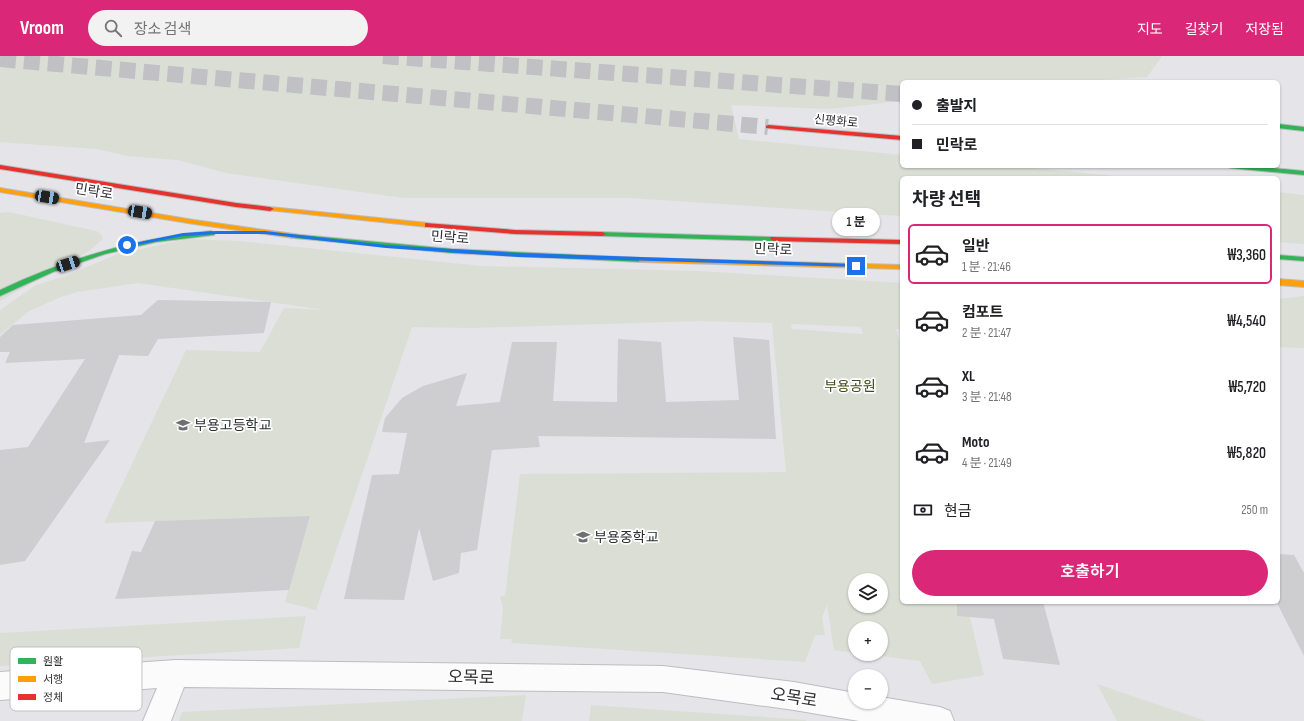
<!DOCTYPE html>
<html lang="ko">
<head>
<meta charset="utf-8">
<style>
  :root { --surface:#fff; --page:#f2f2f2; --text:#202124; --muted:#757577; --line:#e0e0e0; --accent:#db2777 }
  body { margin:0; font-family:"Sofia Sans Condensed","Noto Sans KR",sans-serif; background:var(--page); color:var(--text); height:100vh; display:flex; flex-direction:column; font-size:15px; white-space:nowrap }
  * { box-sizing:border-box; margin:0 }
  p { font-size:13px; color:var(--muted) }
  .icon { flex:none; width:22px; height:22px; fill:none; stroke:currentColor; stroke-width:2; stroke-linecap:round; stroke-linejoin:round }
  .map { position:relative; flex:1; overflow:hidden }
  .sheet { position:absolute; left:900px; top:120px; width:380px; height:428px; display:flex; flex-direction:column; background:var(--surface); border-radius:6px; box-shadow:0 1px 3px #0004 }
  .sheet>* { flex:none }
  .guide { position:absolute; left:900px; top:24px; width:380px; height:88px; border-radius:6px; box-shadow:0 1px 3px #0004; display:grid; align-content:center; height:88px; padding:0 12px; background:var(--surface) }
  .controls { position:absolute; left:848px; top:517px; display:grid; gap:8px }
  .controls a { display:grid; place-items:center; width:40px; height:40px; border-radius:50%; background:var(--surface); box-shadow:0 1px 3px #0004; font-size:20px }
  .end { position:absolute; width:18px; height:18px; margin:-9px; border:5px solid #1a73e8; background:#fff; box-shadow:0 0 0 2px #fff }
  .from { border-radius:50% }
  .bubble { position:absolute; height:28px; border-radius:14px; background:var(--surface); box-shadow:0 1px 3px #0004; font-size:13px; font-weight:600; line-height:28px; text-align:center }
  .car { position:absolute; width:12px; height:24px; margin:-12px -6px; border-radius:5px; box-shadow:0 0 3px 1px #0007; background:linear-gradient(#222 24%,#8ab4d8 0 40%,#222 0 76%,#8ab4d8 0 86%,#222 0) }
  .guide b { display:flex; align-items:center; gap:14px; height:38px; font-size:15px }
  .guide b+b { border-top:1px solid var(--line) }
  .guide i { width:10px; height:10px; background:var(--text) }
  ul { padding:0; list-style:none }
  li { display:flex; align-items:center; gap:12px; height:60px; margin:0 8px 6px; padding:0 4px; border:2px solid transparent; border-radius:6px }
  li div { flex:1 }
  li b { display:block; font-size:15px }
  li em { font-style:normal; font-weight:600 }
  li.on { border-color:var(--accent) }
  li>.icon { width:36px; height:36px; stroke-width:1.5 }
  h2 { padding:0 12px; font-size:18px; line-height:48px }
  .pay { display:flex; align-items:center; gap:10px; height:44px; padding:0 12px; font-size:15px }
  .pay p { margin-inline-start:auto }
  .primary-button { display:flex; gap:8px; margin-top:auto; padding:8px 12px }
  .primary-button a { flex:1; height:46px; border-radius:24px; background:var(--accent); color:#fff; font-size:16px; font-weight:600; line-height:46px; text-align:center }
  header { display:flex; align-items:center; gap:24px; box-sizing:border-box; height:56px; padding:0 20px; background:var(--accent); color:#fff }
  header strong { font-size:19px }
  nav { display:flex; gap:22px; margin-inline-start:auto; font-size:14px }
  .search { width:280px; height:36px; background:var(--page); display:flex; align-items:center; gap:10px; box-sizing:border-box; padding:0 14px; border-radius:22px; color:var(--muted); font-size:15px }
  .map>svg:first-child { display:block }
  .green { fill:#dbded4; fill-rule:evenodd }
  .building { fill:#cecdcf }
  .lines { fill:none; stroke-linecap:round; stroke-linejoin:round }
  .highway-tunnel { stroke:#c0c0c5; stroke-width:16; stroke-dasharray:16 8; stroke-linecap:butt }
  .street-casing { stroke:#bcbdc1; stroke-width:2 }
  .fast-casing { stroke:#bcbdc1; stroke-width:2 }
  .slow-casing { stroke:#bcbdc1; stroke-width:2 }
  .jam-casing { stroke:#bcbdc1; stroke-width:2 }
  .street { fill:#fbfbfc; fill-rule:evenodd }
  .fast { fill:#30b455; fill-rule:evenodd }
  .slow { fill:#ff9f0a; fill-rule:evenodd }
  .jam { fill:#e5322d; fill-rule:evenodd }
  .route { fill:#1a73e8 }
  .labels { text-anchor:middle; stroke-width:3.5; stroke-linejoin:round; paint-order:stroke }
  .far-street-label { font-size:12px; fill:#2f3033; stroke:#fff }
  .street-label { font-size:14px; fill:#2f3033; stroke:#fff }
  .park-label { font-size:14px; fill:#424b17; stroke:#fff }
  .poi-label { font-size:14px; fill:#2f3033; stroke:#fff; text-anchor:start }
  .near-street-label { font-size:17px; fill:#2f3033; stroke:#fff }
  .key { fill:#fff; stroke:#c1c1c2; stroke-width:1 }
  .key-label { font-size:11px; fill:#2f3033 }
</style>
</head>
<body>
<header>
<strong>Vroom</strong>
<div class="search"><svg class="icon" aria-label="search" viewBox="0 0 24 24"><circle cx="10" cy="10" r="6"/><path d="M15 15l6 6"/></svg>장소 검색</div>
<nav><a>지도</a><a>길찾기</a><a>저장됨</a></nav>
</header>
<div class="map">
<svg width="1304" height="665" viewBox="0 0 1304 665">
  <rect width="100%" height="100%" fill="#e4e4e9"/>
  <g class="green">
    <path d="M 0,0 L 1162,0 L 1147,21 L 1069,26 L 902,26 L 902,45 L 829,53 L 731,49 L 739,83 L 902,99 L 902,110 L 1014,110 L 1136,122 L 902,122 L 902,160 L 630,142 L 403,142 L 226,117 L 178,104 L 127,100 L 97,93 L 0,86 Z"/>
    <path d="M 1278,136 L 1304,139 L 1304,188 L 1278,186 Z"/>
    <path d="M 9,156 L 96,175 L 101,178 L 103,183 L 89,195 L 0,245 L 0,157 Z"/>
    <path d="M 188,183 L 239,185 L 482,210 L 698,215 L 902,227 L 902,273 L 896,273 L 902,294 L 902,546 L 966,546 L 984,619 L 932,628 L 920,605 L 866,598 L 881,598 L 881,572 L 855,572 L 855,597 L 834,594 L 827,549 L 822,561 L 825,579 L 815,579 L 805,606 L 512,587 L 511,583 L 500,583 L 503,552 L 500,540 L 505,540 L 520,418 L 786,416 L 772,267 L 699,265 L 472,272 L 412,271 L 316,554 L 285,546 L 310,460 L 104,467 L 186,294 L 260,296 L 284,252 L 325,254 L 138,227 L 77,236 L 61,241 L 29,255 L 0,279 L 0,254 L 36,229 L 65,220 L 118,198 ZM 791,268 L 861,271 L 863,278 L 792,273 ZM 855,524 L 881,524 L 881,550 L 855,550 Z"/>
    <path d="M 1304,240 L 1304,292 L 1278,291 L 1278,243 Z"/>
    <path d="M 306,560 L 299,592 L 0,610 L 0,577 Z"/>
    <path d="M 1097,628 L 1206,665 L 1117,665 Z"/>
    <path d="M 526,639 L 522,665 L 179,665 L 182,656 Z"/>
    <path d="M 591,649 L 806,664 L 806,665 L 589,665 Z"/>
  </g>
  <g class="building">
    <path d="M 158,244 L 271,246 L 264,277 L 158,283 L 148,300 L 119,299 L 84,387 L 110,384 L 25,505 L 0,509 L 0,394 L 28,391 L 85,303 L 5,307 L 10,296 L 0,296 L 0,281 L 13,269 L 141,259 Z"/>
    <path d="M 733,281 L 769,284 L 776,383 L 538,380 L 540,391 L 492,394 L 477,494 L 461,497 L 459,517 L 433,525 L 419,472 L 404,544 L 344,543 L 372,419 L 399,418 L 407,377 L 382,376 L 385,362 L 402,342 L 423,330 L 467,317 L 456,350 L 500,346 L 512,286 L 557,286 L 553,345 L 617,346 L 618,283 L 661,286 L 666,346 L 739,344 Z"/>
    <path d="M 310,460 L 289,534 L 115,543 L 132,495 L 141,496 L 155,465 Z"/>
    <path d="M 1278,498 L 1294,499 L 1304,517 L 1304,600 L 1278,549 Z"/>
    <path d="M 957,546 L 1043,546 L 1060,609 L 1003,603 L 994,563 L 957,560 Z"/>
  </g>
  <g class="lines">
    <g class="highway-tunnel">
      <path d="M 383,0 L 902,38"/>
      <path d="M 0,3 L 768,71"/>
    </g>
    <defs>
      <path id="street" d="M 176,604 L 663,610 L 794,626 L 855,637 L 855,646 L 881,646 L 881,641 L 940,651 L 950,655 L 954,665 L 859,665 L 794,654 L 663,636 L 184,631 L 171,665 L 143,665 L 157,632 L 0,644 L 0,616 Z"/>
      <g id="fast">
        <path d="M 1278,68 L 1304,71 L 1304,75 L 1278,72 Z"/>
        <path d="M 1227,110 L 1251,110 L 1304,115 L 1304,119 L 1230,112 Z"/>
        <path d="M 211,175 L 215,177 L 214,179 L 156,186 L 105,198 L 53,216 L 0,240 L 0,234 C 68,202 137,182 211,175 Z"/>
        <path d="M 599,176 L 774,181 L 778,183 L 774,185 L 602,180 L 598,178 Z"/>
        <path d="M 291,178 L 452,193 L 642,202 L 646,204 L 642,206 L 452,197 L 294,182 L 291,182 Z"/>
        <path d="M 1278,199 L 1304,201 L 1304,205 L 1278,203 Z"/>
      </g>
      <g id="slow">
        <path d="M 0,132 L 194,164 L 294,178 L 298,180 L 294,182 L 194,168 L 0,136 Z"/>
        <path d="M 270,151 L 428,167 L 432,169 L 428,171 L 268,154 L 266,153 Z"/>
        <path d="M 639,202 L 902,209 L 902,213 L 642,206 L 639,206 Z"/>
        <path d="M 1278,223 L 1304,225 L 1304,231 L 1278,229 Z"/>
      </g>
      <g id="jam">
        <path d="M 768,69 L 902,80 L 902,84 L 766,72 L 766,70 Z"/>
        <path d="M 0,109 L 236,147 L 270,151 L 274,153 L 270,155 L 236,151 L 0,113 Z"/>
        <path d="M 425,167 L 515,174 L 602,176 L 606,178 L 602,180 L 515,178 L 428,171 L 425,171 Z"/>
        <path d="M 771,181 L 902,184 L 902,188 L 774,185 L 770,183 Z"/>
      </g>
    </defs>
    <use href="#street" class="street-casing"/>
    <use href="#fast" class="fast-casing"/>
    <use href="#slow" class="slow-casing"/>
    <use href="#jam" class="jam-casing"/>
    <use href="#street" class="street"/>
    <use href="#fast" class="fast"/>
    <use href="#slow" class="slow"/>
    <use href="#jam" class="jam"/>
  </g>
  <path class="route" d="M 216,175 L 265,175 L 386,189 L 518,197 L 856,208 L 859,210 L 856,211 L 518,201 L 386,192 L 265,178 L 216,178 L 183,180 L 127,191 L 125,189 L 183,177 Z"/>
  <defs>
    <symbol id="school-bare" viewBox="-9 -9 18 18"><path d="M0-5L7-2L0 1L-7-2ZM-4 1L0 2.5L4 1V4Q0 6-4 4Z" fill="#6e6f73" stroke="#fff" stroke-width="2.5" paint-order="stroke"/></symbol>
  </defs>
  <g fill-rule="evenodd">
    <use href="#school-bare" x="173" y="359" width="20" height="20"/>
    <use href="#school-bare" x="573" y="471" width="20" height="20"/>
  </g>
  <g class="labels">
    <g class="far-street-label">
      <text transform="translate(836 65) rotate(5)" y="4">신평화로</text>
    </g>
    <g class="street-label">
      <text transform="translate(94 135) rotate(9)" y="5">민락로</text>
      <text transform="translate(450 181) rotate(4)" y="5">민락로</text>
      <text transform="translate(773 193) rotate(2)" y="5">민락로</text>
    </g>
    <g class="park-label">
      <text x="850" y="335">부용공원</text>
    </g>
    <g class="poi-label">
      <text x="194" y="374">부용고등학교</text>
      <text x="594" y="486">부용중학교</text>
    </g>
    <g class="near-street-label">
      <text transform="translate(471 621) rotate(1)" y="6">오목로</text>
      <text transform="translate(794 641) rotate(9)" y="6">오목로</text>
    </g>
  </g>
  <rect x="10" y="591" width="132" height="64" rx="6" class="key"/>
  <rect x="18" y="602" width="18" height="6" fill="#30b455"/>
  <rect x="18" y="620" width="18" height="6" fill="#ff9f0a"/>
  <rect x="18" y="638" width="18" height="6" fill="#e5322d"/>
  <g class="key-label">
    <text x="43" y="609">원활</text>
    <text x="43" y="627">서행</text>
    <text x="43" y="645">정체</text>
  </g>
</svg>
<div class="controls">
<a><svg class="icon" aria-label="layers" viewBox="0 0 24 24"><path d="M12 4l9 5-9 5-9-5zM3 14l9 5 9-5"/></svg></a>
<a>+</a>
<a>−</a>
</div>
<i class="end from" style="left:127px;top:189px"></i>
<i class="end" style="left:856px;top:210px"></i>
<div class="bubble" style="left:832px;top:152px;width:48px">1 분</div>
<i class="car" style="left:47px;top:141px;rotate:99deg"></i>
<i class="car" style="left:140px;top:156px;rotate:99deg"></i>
<i class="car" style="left:68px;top:208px;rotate:72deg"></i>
<div class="guide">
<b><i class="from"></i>출발지</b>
<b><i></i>민락로</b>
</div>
<section class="sheet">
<h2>차량 선택</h2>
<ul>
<li class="on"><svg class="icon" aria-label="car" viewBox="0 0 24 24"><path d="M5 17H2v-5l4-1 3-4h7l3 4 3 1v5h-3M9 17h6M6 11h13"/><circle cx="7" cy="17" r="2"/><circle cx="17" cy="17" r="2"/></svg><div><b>일반</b><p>1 분 · 21:46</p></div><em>₩3,360</em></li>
<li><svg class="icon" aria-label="car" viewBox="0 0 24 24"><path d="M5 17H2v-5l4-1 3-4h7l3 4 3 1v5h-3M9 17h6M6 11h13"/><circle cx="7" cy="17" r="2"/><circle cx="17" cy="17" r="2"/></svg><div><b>컴포트</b><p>2 분 · 21:47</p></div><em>₩4,540</em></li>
<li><svg class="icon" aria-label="car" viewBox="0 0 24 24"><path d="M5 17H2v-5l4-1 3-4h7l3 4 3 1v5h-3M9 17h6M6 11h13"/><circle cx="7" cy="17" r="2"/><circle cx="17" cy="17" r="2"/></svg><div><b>XL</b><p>3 분 · 21:48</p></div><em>₩5,720</em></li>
<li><svg class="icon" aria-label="car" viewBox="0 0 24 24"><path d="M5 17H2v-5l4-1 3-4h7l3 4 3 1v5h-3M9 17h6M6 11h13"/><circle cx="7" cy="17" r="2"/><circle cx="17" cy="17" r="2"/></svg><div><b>Moto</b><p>4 분 · 21:49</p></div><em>₩5,820</em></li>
</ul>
<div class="pay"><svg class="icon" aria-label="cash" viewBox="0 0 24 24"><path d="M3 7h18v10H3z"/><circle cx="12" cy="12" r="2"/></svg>현금<p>250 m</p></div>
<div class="primary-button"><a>호출하기</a></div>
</section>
</div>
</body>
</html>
